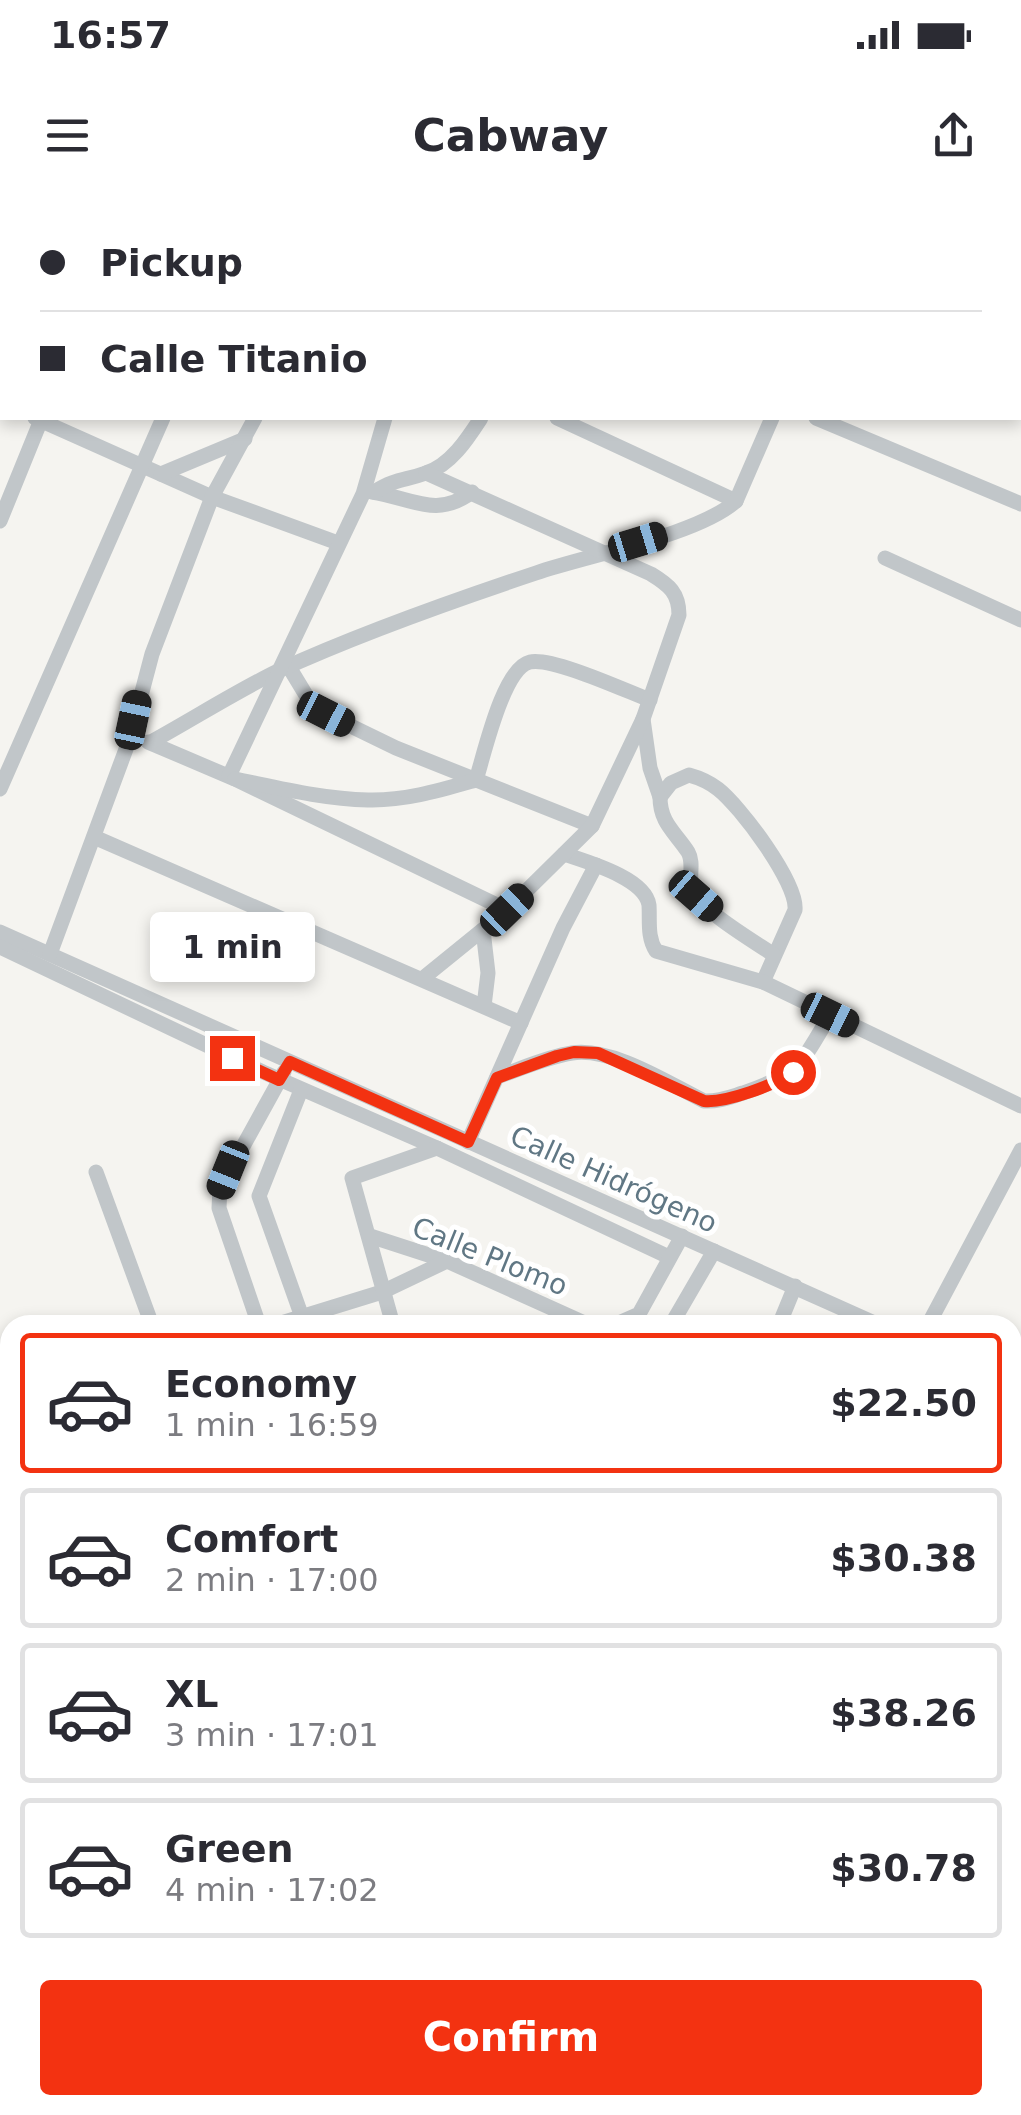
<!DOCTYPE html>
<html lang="en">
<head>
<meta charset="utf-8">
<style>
  :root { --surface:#fff; --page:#f2f2f3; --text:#2b2b33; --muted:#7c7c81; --line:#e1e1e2; --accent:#f33211 }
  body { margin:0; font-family:"DejaVu Sans",sans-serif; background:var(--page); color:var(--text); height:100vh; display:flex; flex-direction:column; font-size:38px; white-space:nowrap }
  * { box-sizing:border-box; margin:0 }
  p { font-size:32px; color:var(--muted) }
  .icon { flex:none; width:55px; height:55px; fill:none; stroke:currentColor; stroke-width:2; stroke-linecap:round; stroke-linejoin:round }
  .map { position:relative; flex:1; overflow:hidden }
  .panel { position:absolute; left:0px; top:1115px; width:1022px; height:800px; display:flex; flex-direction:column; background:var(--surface); border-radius:30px 30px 0 0; box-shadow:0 5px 15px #0003 }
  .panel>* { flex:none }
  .guide { position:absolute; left:0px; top:0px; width:1022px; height:220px; box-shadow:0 5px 15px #0003; display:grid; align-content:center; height:220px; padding:0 40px; background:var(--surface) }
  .end { position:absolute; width:45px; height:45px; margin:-22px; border:12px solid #f33211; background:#fff; box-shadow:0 0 0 5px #fff }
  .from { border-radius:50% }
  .bubble { position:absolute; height:70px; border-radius:10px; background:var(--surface); box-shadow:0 5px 15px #0003; font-size:32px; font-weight:600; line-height:70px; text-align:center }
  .car { position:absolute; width:30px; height:60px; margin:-30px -15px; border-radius:12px; box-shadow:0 0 8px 2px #0007; background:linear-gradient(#222 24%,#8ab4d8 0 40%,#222 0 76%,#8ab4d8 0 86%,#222 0) }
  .guide b { display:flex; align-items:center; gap:35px; height:95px; font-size:38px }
  .guide b+b { border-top:2px solid var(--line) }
  .guide i { width:25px; height:25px; background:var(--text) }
  ul { padding:18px 0 0; list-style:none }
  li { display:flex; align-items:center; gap:30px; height:140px; margin:0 20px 15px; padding:0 20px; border:5px solid var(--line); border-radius:10px }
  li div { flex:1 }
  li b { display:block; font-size:38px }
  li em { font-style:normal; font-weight:600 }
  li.on { border-color:var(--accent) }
  li>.icon { width:90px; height:90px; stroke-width:1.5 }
  .cta { display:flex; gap:20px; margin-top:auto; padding:20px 40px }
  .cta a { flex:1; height:115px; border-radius:10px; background:var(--accent); color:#fff; font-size:40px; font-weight:600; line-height:115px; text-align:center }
  .status { display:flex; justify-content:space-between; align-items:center; height:70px; padding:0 50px; background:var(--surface); direction:ltr }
  .status svg { height:28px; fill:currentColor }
  header { display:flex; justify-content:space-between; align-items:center; height:130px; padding:0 40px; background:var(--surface); font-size:45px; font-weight:600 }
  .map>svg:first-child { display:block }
  .built { fill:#e5e6e3 }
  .green { fill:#d6dcd0 }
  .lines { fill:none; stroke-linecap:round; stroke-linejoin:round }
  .secondary-casing { stroke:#b5bbbf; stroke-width:28 }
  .primary-casing { stroke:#b4b9bc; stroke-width:30 }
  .street { stroke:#c1c6c9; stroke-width:15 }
  .secondary { stroke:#fff; stroke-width:22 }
  .primary { stroke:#fff; stroke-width:25 }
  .rail-casing { stroke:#a1a9ae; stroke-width:9 }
  .rail { stroke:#fff; stroke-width:5; stroke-dasharray:15; stroke-linecap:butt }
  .route { stroke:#f33211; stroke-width:12 }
  .labels { text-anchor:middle; stroke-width:10; stroke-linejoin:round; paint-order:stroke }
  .street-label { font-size:28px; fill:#607784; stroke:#fff }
</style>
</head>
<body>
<div class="status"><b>16:57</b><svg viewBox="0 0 49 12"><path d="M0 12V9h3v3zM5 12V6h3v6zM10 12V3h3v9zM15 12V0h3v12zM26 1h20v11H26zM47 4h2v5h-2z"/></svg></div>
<header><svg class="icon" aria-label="menu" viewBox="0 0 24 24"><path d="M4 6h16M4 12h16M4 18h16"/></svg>Cabway<svg class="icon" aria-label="share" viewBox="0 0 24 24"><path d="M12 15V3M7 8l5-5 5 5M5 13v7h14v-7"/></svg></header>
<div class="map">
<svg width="1021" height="1915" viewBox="0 0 1021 1915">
  <rect width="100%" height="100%" fill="#f5f4f0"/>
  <path class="built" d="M 1021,1685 L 1021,1915 L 917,1915 L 921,1905 L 1012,1905 L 1012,1704 Z"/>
  <path class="green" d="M 315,1905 L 411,1905 L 433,1915 L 310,1915 Z"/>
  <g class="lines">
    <defs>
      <g id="secondary">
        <path d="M 0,1610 L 10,1614"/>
        <path d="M 667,1905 L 690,1915"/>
      </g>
      <g id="primary">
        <path d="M 1012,1547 L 1021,1528"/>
        <path d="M 1012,1604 L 1021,1585"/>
        <path d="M 848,1915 L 852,1905"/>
        <path d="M 873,1915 L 877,1905"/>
      </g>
    </defs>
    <use href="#secondary" class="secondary-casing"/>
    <use href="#primary" class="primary-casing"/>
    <g class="street">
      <path d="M 831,0 L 837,2"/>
      <path d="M 261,2 L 262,0"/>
      <path d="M 385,2 L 386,0"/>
      <path d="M 562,2 L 571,0"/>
      <path d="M 872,2 L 874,0"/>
      <path d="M 0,16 L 2,11"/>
      <path d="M 1020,84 L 1021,84"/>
      <path d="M 1020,194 L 1021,195"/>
      <path d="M 0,201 L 2,202"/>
      <path d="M 35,218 L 212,297 L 338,343"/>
      <path d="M 557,218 L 736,301"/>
      <path d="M 816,218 L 1021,304"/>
      <path d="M 161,274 L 245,239"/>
      <path d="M 372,292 C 412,298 436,319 472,292"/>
      <path d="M 374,292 C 397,278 404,281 426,273 C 451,265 468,238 481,218"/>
      <path d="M 0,321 L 41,220"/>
      <path d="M 885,358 L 1021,420"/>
      <path d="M 289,467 L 309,500 L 326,514 L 396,548 L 592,626"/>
      <path d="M 643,519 L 650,568 L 660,597 L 671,583 L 689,575 C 700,578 709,582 718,589 C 740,606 798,683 795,710 L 763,782"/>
      <path d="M 148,542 L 235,579 L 507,710"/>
      <path d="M 151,542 C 193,519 235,492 278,471 C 361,433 449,402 536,373 C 588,355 698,335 736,301 L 772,218"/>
      <path d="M 229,576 L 363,294 L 385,218"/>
      <path d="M 235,579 C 279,588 323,599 368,600 C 405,601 441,590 476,580 C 484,555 503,468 530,462 C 553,457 626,491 650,500"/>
      <path d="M 0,589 L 163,218"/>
      <path d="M 660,597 C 660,623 675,632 688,652 C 695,664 687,679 693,691 C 702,711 755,742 774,755"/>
      <path d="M 94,637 L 521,823"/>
      <path d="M 564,654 C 587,662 645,678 649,705 C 650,721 647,737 656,751 L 763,782 L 1021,906"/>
      <path d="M 483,730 L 488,773 L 484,806"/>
      <path d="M 0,732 L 879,1125"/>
      <path d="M 0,747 L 263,872 L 437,948 L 669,1057"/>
      <path d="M 50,754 L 129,541 L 152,454 L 212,297 L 255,218"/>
      <path d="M 422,779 L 507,710 L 592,626 L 643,519 L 679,415 C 679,393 669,385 651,374 L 426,273"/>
      <path d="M 497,877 C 521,869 546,857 572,853 C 612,847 668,883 704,901 C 718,902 730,897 743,893 C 799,874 801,864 830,815"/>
      <path d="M 301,890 L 259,996 L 302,1117"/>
      <path d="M 468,942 L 563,728 L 596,665"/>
      <path d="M 96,972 L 152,1125"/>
      <path d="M 370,1036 L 447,1061 L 589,1125"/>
      <path d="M 259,1125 L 219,1008 L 220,988 L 284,872"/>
      <path d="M 275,1125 L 382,1092 L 447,1061"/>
      <path d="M 393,1125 L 352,978 L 437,948"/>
      <path d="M 614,1125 L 639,1114 L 682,1036"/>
      <path d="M 671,1125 L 714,1051"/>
      <path d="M 779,1125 L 795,1086"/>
      <path d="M 928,1125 L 1021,950"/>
      <path d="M 0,1182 L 10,1185"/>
      <path d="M 1012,1182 L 1021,1186"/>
      <path d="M 0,1309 L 10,1306"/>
      <path d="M 0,1415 L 10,1415"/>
      <path d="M 0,1486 L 10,1490"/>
      <path d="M 0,1690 L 10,1694"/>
      <path d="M 0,1783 L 10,1779"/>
      <path d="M 0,1877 L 10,1873"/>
      <path d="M 73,1915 L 77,1905"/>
    </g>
    <use href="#secondary" class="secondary"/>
    <use href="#primary" class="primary"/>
    <defs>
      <g id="rail">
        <path d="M 1012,1728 L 1021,1709"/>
        <path d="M 928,1915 L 932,1905"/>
      </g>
    </defs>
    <use href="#rail" class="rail-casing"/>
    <use href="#rail" class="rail"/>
  </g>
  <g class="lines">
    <path class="route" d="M 232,858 L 279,880 L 290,862 L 468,942 L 497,878 L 557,856 L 574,852 L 598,853 L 704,901 C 726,903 775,885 793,872"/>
  </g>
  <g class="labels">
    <g class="street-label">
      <text transform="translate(614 979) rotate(24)" y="10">Calle Hidrógeno</text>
      <text transform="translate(490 1056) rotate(22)" y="10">Calle Plomo</text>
    </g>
  </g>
</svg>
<i class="end from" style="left:793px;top:872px"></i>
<i class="end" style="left:232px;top:858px"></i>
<div class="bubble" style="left:150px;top:712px;width:165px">1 min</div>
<i class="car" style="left:638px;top:342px;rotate:73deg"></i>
<i class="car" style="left:326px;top:514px;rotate:117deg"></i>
<i class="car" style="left:133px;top:520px;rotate:12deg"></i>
<i class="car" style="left:696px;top:696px;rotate:131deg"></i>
<i class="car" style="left:507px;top:710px;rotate:46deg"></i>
<i class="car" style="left:830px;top:815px;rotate:116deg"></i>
<i class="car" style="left:228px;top:970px;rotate:202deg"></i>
<div class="guide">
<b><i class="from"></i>Pickup</b>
<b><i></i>Calle Titanio</b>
</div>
<section class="panel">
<ul>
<li class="on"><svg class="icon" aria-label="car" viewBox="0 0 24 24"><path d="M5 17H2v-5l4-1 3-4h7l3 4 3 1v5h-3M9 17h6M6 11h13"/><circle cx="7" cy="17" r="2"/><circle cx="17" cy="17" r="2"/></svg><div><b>Economy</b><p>1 min · 16:59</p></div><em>$22.50</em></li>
<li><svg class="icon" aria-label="car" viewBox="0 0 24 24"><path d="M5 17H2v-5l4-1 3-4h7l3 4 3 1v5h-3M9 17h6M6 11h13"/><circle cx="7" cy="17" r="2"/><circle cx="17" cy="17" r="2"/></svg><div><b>Comfort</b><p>2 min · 17:00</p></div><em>$30.38</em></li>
<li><svg class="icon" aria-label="car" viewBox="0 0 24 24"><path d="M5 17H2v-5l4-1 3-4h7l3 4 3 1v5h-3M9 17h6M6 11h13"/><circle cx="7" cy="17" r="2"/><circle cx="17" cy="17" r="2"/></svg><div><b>XL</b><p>3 min · 17:01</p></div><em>$38.26</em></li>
<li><svg class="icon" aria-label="car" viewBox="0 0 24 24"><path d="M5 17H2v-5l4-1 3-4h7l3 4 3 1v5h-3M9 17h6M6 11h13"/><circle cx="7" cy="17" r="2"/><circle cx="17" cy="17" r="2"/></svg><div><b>Green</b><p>4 min · 17:02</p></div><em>$30.78</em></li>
</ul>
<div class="cta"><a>Confirm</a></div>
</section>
</div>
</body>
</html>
